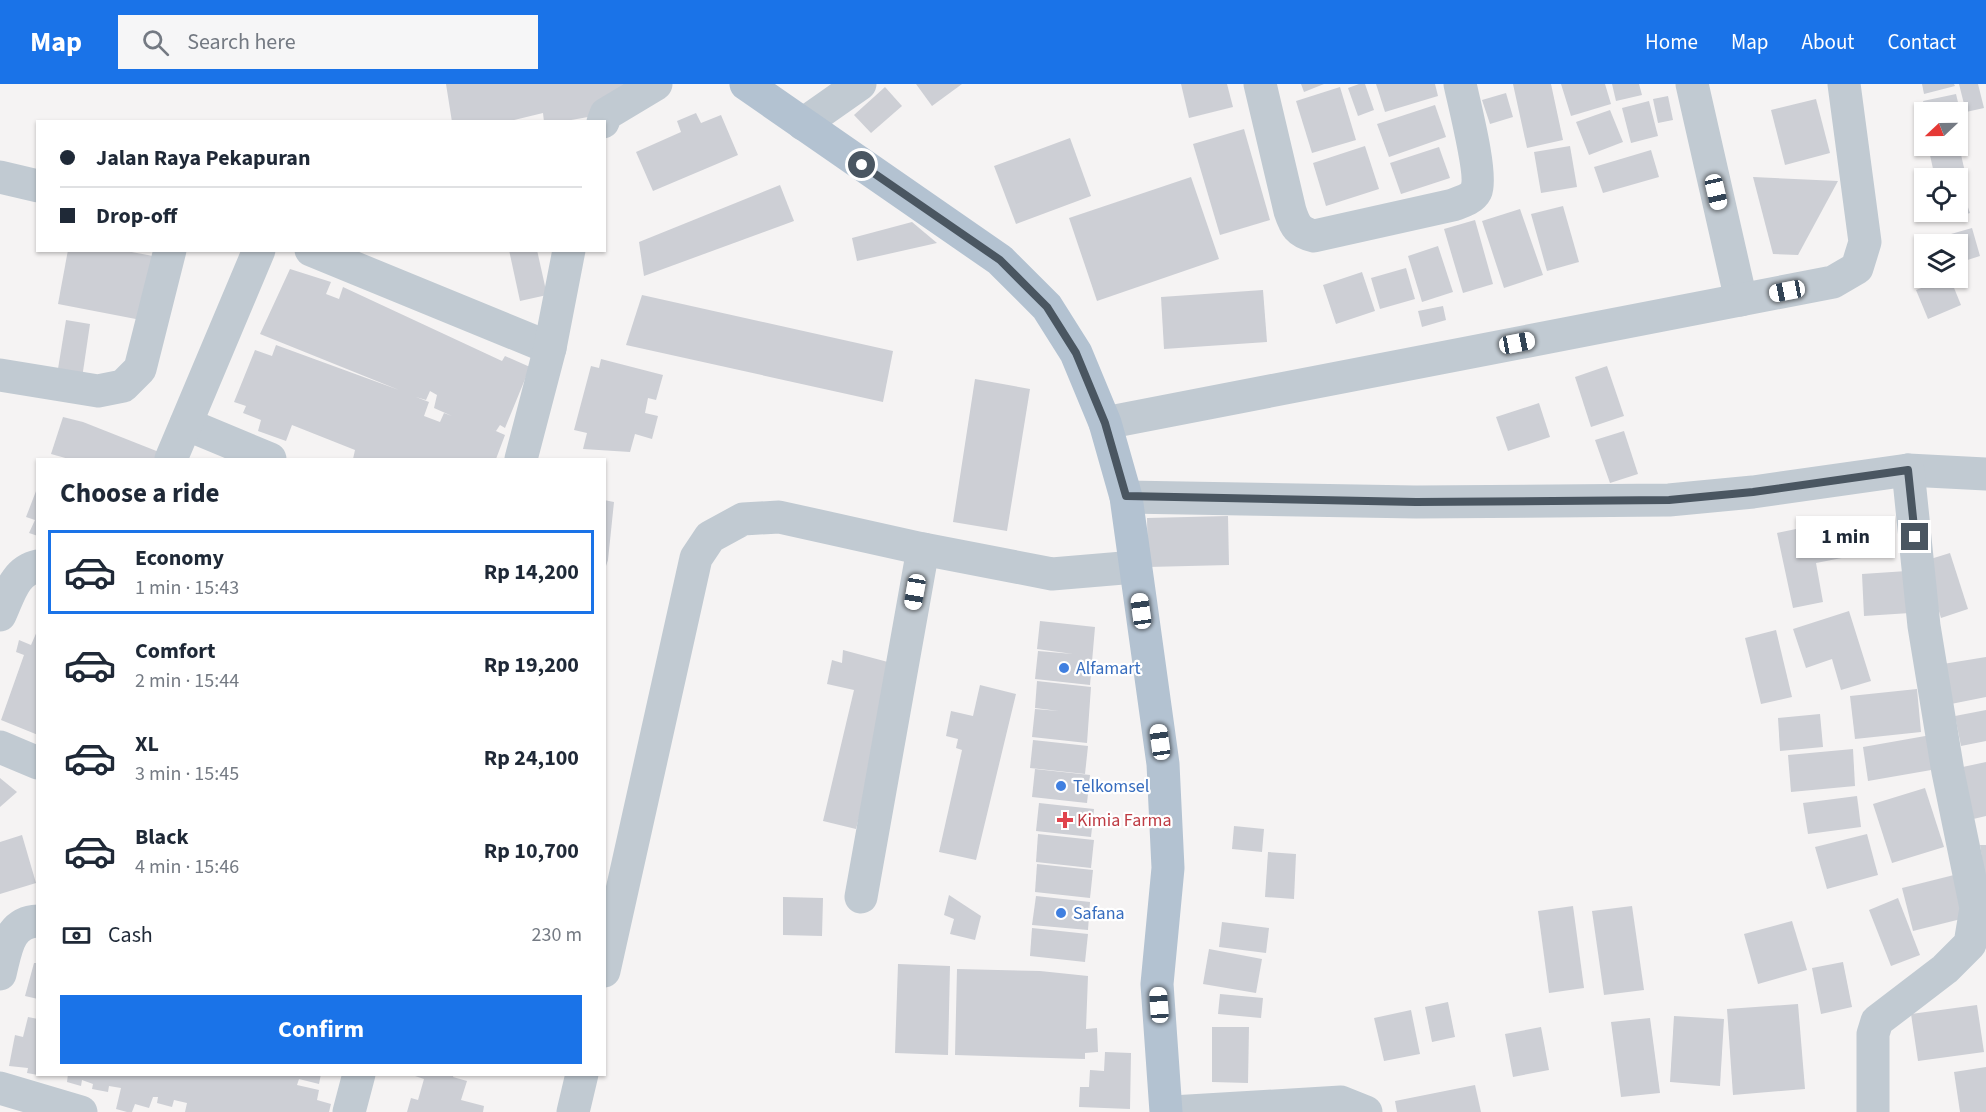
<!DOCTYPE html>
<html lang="en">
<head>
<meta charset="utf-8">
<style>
  :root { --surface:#fff; --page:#f6f6f7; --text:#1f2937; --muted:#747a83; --line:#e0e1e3; --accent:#1a73e8 }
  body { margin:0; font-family:"Source Sans 3",sans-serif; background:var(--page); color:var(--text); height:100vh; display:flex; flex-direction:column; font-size:22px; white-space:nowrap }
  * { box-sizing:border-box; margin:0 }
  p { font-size:20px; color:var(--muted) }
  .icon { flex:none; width:33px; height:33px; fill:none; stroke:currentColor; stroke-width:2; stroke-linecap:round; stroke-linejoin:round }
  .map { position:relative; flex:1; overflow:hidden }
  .details { position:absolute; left:36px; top:374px; width:570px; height:618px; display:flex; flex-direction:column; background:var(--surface); border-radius:0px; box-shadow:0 2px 4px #0004 }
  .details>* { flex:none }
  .banner { position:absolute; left:36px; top:36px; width:570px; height:132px; border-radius:0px; box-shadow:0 2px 4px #0004; display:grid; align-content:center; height:132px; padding:0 24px; background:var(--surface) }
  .needle { width:39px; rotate:248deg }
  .controls { position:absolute; left:1914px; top:18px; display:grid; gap:12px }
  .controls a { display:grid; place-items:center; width:54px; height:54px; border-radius:0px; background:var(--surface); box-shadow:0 2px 4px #0004; font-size:30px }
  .end { position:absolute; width:27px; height:27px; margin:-14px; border:8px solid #4a5661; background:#fff; box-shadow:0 0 0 3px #fff }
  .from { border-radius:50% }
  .bubble { position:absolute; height:42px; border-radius:0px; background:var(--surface); box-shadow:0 2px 4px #0004; font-size:20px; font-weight:700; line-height:42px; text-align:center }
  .car { position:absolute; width:18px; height:36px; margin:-18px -9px; border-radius:8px; box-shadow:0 0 4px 2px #0007; background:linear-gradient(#fff 24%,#345 0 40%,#fff 0 76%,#345 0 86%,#fff 0) }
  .banner b { display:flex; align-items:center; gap:21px; height:57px; font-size:22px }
  .banner b+b { border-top:2px solid var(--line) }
  .banner i { width:15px; height:15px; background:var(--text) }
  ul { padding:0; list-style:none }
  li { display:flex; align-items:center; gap:18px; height:84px; margin:0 12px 9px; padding:0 12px; border:3px solid transparent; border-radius:0px }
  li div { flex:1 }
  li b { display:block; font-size:22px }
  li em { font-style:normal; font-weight:700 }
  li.current { border-color:var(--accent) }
  li>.icon { width:54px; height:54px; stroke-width:1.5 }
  h2 { padding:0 24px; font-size:27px; line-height:72px }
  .pay { display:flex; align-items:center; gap:15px; height:66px; padding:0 24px; font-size:22px }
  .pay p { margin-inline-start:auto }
  .button { display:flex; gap:12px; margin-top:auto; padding:12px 24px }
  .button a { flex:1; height:69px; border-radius:0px; background:var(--accent); color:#fff; font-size:24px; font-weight:700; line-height:69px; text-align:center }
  header { display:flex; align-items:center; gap:36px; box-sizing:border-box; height:84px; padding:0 30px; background:var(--accent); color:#fff }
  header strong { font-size:28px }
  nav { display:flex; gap:33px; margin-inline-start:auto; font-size:21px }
  .search { width:420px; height:54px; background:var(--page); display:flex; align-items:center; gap:15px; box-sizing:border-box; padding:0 21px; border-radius:0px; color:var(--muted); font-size:22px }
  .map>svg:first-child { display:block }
  .building { fill:#cdcfd5; fill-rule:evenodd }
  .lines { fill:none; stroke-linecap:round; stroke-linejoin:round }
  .minor { stroke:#c1cad2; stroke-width:33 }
  .major { stroke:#b3c2d1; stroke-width:33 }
  .route { stroke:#4a5661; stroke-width:8 }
  .shop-dot { fill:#3f7fe0; stroke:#fff; stroke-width:2 }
  .health-dot { fill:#e0444e; stroke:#fff; stroke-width:2 }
  .labels { text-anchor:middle; stroke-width:4.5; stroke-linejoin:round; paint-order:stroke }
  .shop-label { font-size:18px; fill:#366cbe; stroke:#fff; text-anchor:start }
  .health-label { font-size:18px; fill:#be3a42; stroke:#fff; text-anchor:start }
</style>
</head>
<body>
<header>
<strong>Map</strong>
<div class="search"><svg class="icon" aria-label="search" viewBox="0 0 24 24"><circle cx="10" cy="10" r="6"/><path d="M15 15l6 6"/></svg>Search here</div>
<nav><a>Home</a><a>Map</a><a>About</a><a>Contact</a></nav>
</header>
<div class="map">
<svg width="1986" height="1028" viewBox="0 0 1986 1028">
  <rect width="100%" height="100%" fill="#f5f3f3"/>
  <g class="building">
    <path d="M 446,0 L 638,0 L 605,30 L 560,38 L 544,38 L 543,29 L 506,38 L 452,38 Z"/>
    <path d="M 916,0 L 962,0 L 932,22 Z"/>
    <path d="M 1181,0 L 1227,0 L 1233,23 L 1189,34 Z"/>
    <path d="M 1301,0 L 1324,0 L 1304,8 Z"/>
    <path d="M 1359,0 L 1365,0 L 1374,26 L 1358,32 L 1348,4 Z"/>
    <path d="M 1376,0 L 1435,0 L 1438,12 L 1385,28 Z"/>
    <path d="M 1513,0 L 1551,0 L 1563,56 L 1527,64 Z"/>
    <path d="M 1561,0 L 1605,0 L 1611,20 L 1571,32 Z"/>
    <path d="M 1612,0 L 1639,0 L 1642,11 L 1616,17 Z"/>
    <path d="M 1922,0 L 1954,0 L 1955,2 L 1924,10 Z"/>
    <path d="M 1959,0 L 1978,0 L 1984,24 L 1966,28 Z"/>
    <path d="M 885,3 L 902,22 L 871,49 L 854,31 Z"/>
    <path d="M 1340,3 L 1356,56 L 1312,69 L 1296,17 Z"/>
    <path d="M 1506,9 L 1513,33 L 1490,40 L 1482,16 Z"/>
    <path d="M 1956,10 L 1964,43 L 1958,45 L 1958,28 L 1926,28 L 1923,17 Z"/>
    <path d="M 1668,12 L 1673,36 L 1658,39 L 1653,15 Z"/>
    <path d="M 1816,15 L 1830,69 L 1785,81 L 1771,26 Z"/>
    <path d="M 1649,17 L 1658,52 L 1631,59 L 1622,24 Z"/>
    <path d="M 1435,21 L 1446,53 L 1389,73 L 1377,40 Z"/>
    <path d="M 1610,26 L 1623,58 L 1589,71 L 1576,38 Z"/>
    <path d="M 696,29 L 701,39 L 721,31 L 738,71 L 653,107 L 636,68 L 681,48 L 677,37 Z"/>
    <path d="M 1244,45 L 1270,136 L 1220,151 L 1193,60 Z"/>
    <path d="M 1070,54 L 1091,112 L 1016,140 L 994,82 Z"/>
    <path d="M 1365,62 L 1379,105 L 1326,122 L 1313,79 Z"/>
    <path d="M 1570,62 L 1577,103 L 1541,109 L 1534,68 Z"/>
    <path d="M 1928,62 L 1959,62 L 1965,88 L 1935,94 Z"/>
    <path d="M 1439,63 L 1450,94 L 1401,110 L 1390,79 Z"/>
    <path d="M 1651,66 L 1659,93 L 1603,109 L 1594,83 Z"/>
    <path d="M 1191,93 L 1219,175 L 1097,217 L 1069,134 Z"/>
    <path d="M 1753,93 L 1838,97 L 1798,171 L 1773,170 Z"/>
    <path d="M 1958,95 L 1970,129 L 1945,137 L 1941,128 L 1958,128 Z"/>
    <path d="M 780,101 L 794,137 L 644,192 L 639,158 Z"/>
    <path d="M 1563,122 L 1579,178 L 1547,187 L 1531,130 Z"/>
    <path d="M 1520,125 L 1543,191 L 1504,204 L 1482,137 Z"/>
    <path d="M 1475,136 L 1493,200 L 1463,209 L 1444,145 Z"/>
    <path d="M 912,138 L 937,159 L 857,177 L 852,154 Z"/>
    <path d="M 1972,144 L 1980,172 L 1958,179 L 1958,160 L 1939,160 L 1937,154 Z"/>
    <path d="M 1438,162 L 1453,208 L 1422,218 L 1408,172 Z"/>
    <path d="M 68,166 L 121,166 L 153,172 L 141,236 L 58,220 Z"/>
    <path d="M 509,166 L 537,166 L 547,211 L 520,217 Z"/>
    <path d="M 1406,184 L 1415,215 L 1380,225 L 1371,194 Z"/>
    <path d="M 290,185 L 331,198 L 326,210 L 339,215 L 343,203 L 502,277 L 505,272 L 530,283 L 505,344 L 500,341 L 496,347 L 489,344 L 505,351 L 496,375 L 353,375 L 355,366 L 292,341 L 286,357 L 258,347 L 261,336 L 243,329 L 246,322 L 234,318 L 255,266 L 272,272 L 276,261 L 399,306 L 260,250 ZM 430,307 L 437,311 L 434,324 L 452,332 L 444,329 L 440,338 L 424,332 L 429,318 L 416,313 L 426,316 Z"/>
    <path d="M 1362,188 L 1375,227 L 1336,240 L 1323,201 Z"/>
    <path d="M 1947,194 L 1950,194 L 1961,221 L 1928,235 L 1916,206 Z"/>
    <path d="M 1263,206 L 1267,258 L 1164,265 L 1161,213 Z"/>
    <path d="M 642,211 L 893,267 L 883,318 L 626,261 Z"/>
    <path d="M 1443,222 L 1446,236 L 1422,243 L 1418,227 Z"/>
    <path d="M 66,236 L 90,240 L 81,301 L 56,297 Z"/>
    <path d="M 601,275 L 663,291 L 656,316 L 648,314 L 645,329 L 658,332 L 652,355 L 635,350 L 630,368 L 583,365 L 587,349 L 574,346 L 591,282 L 599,284 Z"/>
    <path d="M 1607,282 L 1624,332 L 1591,343 L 1575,293 Z"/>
    <path d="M 975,295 L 1030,305 L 1007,447 L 953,438 Z"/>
    <path d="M 1539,319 L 1550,353 L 1508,367 L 1496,333 Z"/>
    <path d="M 63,333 L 83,338 L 159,368 L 156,375 L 69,375 L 51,370 Z"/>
    <path d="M 1624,347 L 1638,390 L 1610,399 L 1595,356 Z"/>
    <path d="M 38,402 L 38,452 L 29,449 L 35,436 L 26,433 Z"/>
    <path d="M 604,416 L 614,418 L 608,476 L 605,485 Z"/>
    <path d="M 1228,432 L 1229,481 L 1148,483 L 1147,434 Z"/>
    <path d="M 1844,435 L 1852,472 L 1816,479 L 1823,518 L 1793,524 L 1777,449 Z"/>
    <path d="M 1950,469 L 1968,525 L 1941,534 L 1924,477 Z"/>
    <path d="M 1907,487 L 1910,529 L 1864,532 L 1862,490 Z"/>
    <path d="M 1849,527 L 1871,597 L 1841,606 L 1832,575 L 1806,584 L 1793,545 Z"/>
    <path d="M 1040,537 L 1095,543 L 1090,601 L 1035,595 L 1038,567 L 1073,570 L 1037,565 Z"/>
    <path d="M 38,545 L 38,651 L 1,636 L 24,571 L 16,568 L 19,556 L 31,561 Z"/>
    <path d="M 1776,546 L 1792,613 L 1761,620 L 1745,554 Z"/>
    <path d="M 843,566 L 899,581 L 856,745 L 823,737 L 854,606 L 827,600 L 832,576 L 842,579 Z"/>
    <path d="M 1986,573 L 1986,613 L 1951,620 L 1943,580 Z"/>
    <path d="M 1037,597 L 1091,603 L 1087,659 L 1032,653 L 1035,625 L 1059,627 L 1035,624 Z"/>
    <path d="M 980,601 L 1016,610 L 976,776 L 939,768 L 962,666 L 956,664 L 958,655 L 946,652 L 951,627 L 973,632 Z"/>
    <path d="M 1917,605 L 1921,648 L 1855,655 L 1850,612 Z"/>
    <path d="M 1986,626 L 1986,657 L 1961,662 L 1955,632 Z"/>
    <path d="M 1820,630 L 1823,663 L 1780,667 L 1778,634 Z"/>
    <path d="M 1931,651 L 1937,685 L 1868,697 L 1863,663 Z"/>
    <path d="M 1033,656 L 1088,662 L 1085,690 L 1030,684 Z"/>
    <path d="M 1853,665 L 1855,702 L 1791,708 L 1788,671 Z"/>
    <path d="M 1986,678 L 1986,732 L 1969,736 L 1958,684 Z"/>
    <path d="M 1035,685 L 1090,691 L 1087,719 L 1032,713 Z"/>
    <path d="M 0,694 L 17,708 L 0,723 Z"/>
    <path d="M 1925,704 L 1944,763 L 1892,779 L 1873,720 Z"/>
    <path d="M 1857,712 L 1861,743 L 1808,750 L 1803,719 Z"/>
    <path d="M 1039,719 L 1094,725 L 1091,753 L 1036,747 Z"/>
    <path d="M 1234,742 L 1264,745 L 1262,768 L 1232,765 Z"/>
    <path d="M 1038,750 L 1094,756 L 1091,784 L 1036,778 Z"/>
    <path d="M 1867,750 L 1878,791 L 1827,805 L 1815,763 Z"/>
    <path d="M 22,751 L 36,799 L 0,810 L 0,758 Z"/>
    <path d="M 1980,761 L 1986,761 L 1986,800 Z"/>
    <path d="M 1268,768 L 1296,770 L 1294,815 L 1265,813 Z"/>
    <path d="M 1037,780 L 1093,786 L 1090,814 L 1035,808 Z"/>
    <path d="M 1954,791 L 1965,834 L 1913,847 L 1902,804 Z"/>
    <path d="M 949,811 L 981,832 L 975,856 L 950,850 L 954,835 L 944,831 Z"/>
    <path d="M 1036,812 L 1090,818 L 1088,846 L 1032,841 Z"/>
    <path d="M 783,813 L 823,814 L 822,852 L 783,851 Z"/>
    <path d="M 1898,814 L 1920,871 L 1891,882 L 1869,826 Z"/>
    <path d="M 1573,822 L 1584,904 L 1549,909 L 1538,827 Z"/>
    <path d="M 1632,822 L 1644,906 L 1604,911 L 1592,827 Z"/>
    <path d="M 1792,837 L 1807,886 L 1758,900 L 1744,850 Z"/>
    <path d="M 1222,838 L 1269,844 L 1266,869 L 1219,863 Z"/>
    <path d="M 1032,844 L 1088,850 L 1085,878 L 1030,872 Z"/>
    <path d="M 1209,865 L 1262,875 L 1256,909 L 1203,900 Z"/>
    <path d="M 1843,878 L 1852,923 L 1821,930 L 1812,884 Z"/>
    <path d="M 34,879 L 38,879 L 38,915 L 25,912 Z"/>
    <path d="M 898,880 L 950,882 L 948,971 L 895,969 Z"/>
    <path d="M 957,885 L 1040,887 L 1088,892 L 1086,945 L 1097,944 L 1098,968 L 1085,969 L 1085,975 L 955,971 Z"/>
    <path d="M 1220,910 L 1263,914 L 1261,934 L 1218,930 Z"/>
    <path d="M 1448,918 L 1455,953 L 1432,958 L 1425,923 Z"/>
    <path d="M 1798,920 L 1805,1005 L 1733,1011 L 1727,925 Z"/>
    <path d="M 1977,921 L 1984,968 L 1918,977 L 1911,930 Z"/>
    <path d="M 1411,926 L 1420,970 L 1384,977 L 1374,934 Z"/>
    <path d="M 1674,932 L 1724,935 L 1720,1002 L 1670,998 Z"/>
    <path d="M 28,933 L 38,935 L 38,991 L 27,989 L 28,984 L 9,982 L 15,951 L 23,953 Z"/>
    <path d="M 1650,934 L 1660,1009 L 1621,1013 L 1611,938 Z"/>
    <path d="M 1212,943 L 1249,943 L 1248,999 L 1212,998 Z"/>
    <path d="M 1541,943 L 1549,986 L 1513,993 L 1505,950 Z"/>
    <path d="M 1105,968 L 1131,969 L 1130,1025 L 1079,1023 L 1080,1003 L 1089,1003 L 1090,986 L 1104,987 Z"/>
    <path d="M 1986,983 L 1986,1028 L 1960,1028 L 1954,988 Z"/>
    <path d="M 68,990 L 321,990 L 319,1000 L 299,995 L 297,1001 L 319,1006 L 317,1016 L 331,1020 L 329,1028 L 185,1028 L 187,1019 L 174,1016 L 172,1023 L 157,1019 L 158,1013 L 153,1013 L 149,1024 L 135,1020 L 132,1028 L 127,1028 L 116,1025 L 121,1004 L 109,1002 L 108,1008 L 92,1005 L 93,1000 L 82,996 L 81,1002 L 67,998 Z"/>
    <path d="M 415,990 L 454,990 L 453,993 L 467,997 L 461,1016 L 484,1022 L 483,1028 L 407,1028 L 411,1014 L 418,1016 L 424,995 L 415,992 Z"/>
    <path d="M 1475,1001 L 1481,1028 L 1397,1028 L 1395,1017 Z"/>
  </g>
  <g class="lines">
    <g class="minor">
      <path d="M 1260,0 L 1290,127 C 1295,142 1298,148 1314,152 L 1453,121 C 1461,118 1472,115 1476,107 C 1483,92 1464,19 1460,0"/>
      <path d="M 1692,0 L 1741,216"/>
      <path d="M 603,38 L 606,30 L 656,0"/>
      <path d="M 803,40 L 860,0"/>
      <path d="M 0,93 L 38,102"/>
      <path d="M 311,166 L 550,264"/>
      <path d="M 0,291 L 98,307 L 123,302 L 140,285 L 170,166"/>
      <path d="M 1105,339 L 1833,198 L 1857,184 L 1865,158 L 1844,0"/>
      <path d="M 186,340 L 270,375"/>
      <path d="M 171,375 L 259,166"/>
      <path d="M 521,375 L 550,264 L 569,166"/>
      <path d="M 1126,413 L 1416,418 L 1669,416 L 1753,408 L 1908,386 L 1986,390"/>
      <path d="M 0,531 C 9,512 14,487 38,482"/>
      <path d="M 0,663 L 38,679"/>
      <path d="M 861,813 L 923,465"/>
      <path d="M 604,887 L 696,474 L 710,453 L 743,435 L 779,433 L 923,465 L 1052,490 L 1135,483"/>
      <path d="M 0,890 C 6,867 8,838 38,837"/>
      <path d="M 0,1004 L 81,1028"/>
      <path d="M 349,1028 L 359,990"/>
      <path d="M 573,1028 L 582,990"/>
      <path d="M 1172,1028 L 1341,1018 L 1366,1028"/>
      <path d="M 1873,1028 L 1873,950 L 1877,937 L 1945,885 L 1970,860 L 1976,824 L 1948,688 L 1924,542 L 1908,386"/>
    </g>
    <path class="major" d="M 746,0 L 1000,176 L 1047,223 L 1076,269 L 1105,339 L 1126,413 L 1163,680 L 1168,784 L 1157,900 L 1166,1028"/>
  </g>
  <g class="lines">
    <path class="route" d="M 862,81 L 1000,176 L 1047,223 L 1076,269 L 1105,339 L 1126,412 L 1416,418 L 1669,416 L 1753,408 L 1908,386 L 1915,453"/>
  </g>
  <g class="shop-dot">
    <circle cx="1064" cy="584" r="6"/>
    <circle cx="1061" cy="702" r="6"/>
    <circle cx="1061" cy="829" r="6"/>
  </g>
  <path class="health-dot" d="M1062 727h6v6h6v6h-6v6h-6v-6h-6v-6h6z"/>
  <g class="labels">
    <g class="shop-label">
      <text x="1076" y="590">Alfamart</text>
      <text x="1073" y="708">Telkomsel</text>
      <text x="1073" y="835">Safana</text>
    </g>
    <g class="health-label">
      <text x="1077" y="742">Kimia Farma</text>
    </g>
  </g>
</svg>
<div class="controls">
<a><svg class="needle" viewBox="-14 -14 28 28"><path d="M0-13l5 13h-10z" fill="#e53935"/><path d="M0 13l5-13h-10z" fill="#747a83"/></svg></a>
<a><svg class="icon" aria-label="locate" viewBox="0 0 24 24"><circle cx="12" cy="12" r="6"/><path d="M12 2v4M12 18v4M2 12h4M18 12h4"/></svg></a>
<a><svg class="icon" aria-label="layers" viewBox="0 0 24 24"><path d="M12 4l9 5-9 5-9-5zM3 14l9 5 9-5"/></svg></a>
</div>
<i class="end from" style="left:862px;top:81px"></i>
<i class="end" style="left:1915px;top:453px"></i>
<div class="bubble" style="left:1796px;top:432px;width:99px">1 min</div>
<i class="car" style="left:1716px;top:108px;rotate:167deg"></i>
<i class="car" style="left:1787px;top:207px;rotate:259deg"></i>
<i class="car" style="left:1517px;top:259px;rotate:79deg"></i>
<i class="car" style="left:915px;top:508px;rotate:190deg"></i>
<i class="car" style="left:1141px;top:527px;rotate:352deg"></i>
<i class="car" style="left:1160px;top:658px;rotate:352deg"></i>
<i class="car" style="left:1159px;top:921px;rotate:356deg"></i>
<div class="banner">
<b><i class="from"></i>Jalan Raya Pekapuran</b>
<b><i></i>Drop-off</b>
</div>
<section class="details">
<h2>Choose a ride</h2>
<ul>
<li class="current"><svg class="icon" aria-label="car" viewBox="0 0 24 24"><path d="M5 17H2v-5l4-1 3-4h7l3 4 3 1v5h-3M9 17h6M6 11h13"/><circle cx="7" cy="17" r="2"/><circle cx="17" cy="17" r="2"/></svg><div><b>Economy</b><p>1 min · 15:43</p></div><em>Rp 14,200</em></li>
<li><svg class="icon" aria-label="car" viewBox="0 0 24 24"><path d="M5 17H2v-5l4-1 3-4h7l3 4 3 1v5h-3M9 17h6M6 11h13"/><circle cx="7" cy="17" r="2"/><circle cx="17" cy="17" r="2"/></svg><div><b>Comfort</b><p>2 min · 15:44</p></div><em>Rp 19,200</em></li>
<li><svg class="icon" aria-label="car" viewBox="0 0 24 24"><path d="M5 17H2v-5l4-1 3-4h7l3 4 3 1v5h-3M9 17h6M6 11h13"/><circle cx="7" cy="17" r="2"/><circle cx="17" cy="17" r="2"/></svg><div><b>XL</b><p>3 min · 15:45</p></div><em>Rp 24,100</em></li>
<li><svg class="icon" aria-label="car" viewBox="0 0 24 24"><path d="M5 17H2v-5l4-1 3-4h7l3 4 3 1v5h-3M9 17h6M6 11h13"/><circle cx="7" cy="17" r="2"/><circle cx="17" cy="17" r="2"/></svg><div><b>Black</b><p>4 min · 15:46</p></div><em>Rp 10,700</em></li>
</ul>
<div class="pay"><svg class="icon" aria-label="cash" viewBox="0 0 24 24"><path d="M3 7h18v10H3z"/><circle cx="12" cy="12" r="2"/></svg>Cash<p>230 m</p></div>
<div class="button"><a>Confirm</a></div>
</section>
</div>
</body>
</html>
